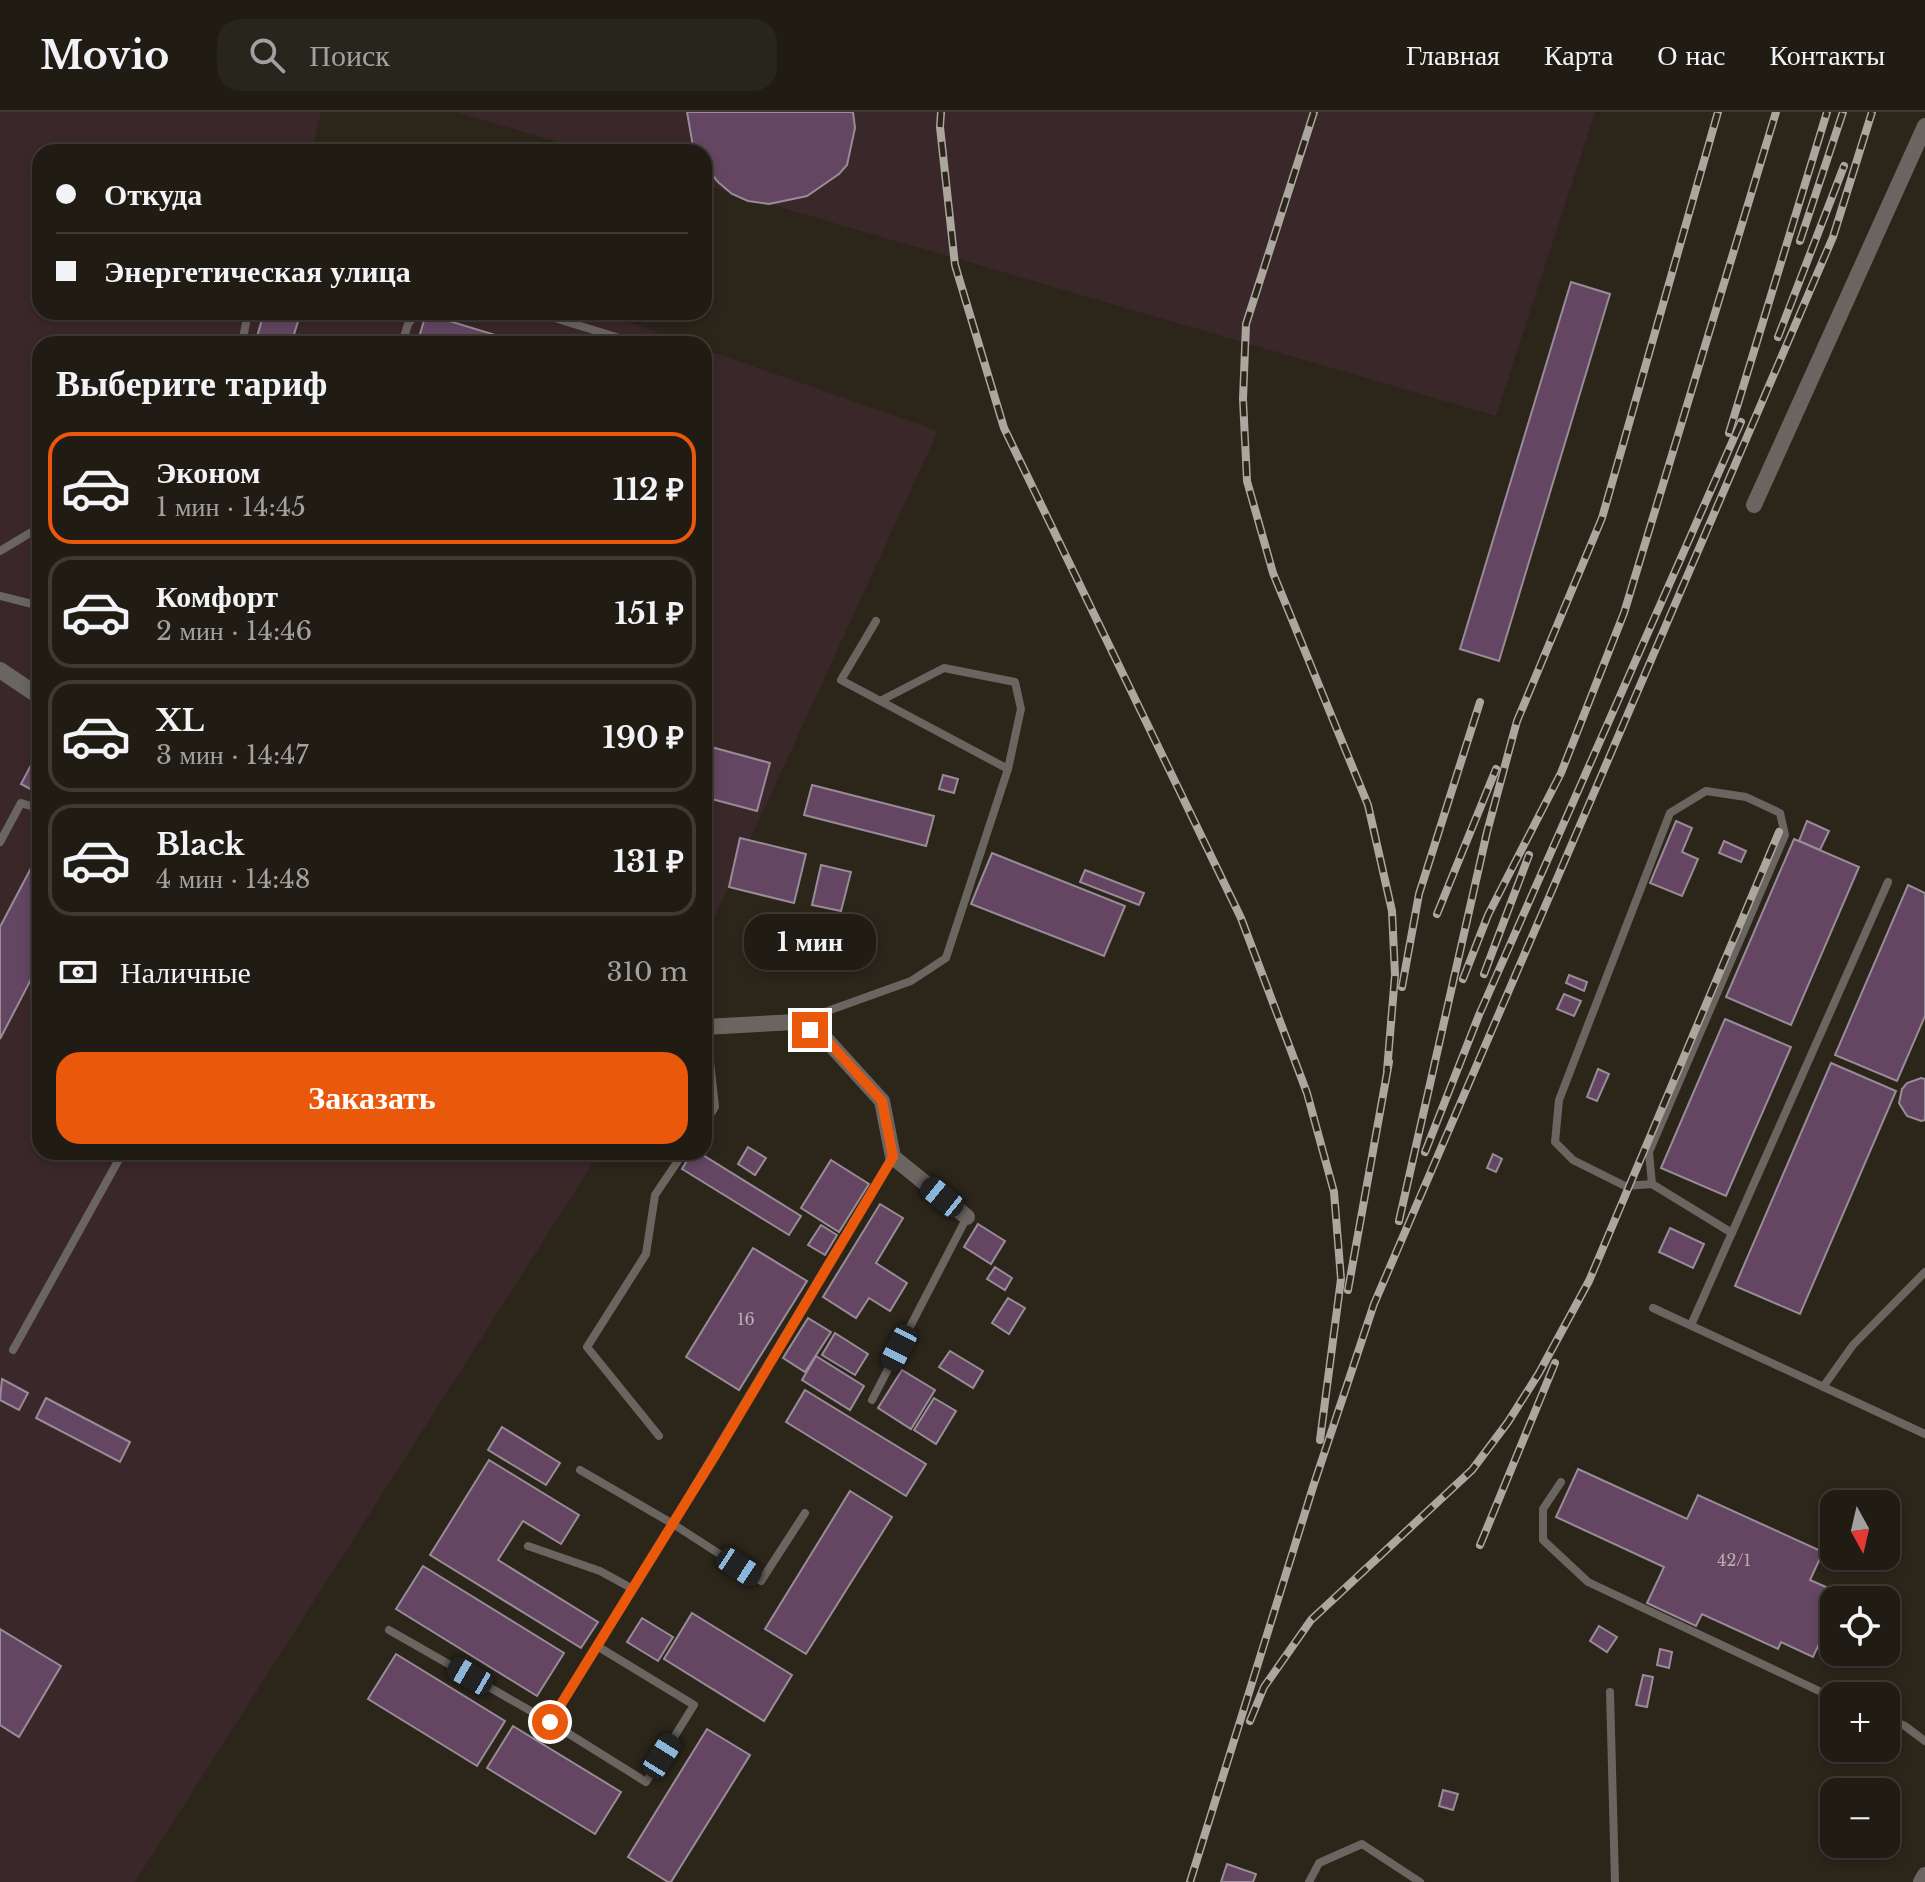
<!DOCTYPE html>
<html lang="ru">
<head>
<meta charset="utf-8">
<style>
  :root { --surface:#201c14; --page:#28251d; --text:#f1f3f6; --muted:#a2a1a0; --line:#3d3a34; --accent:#ea580c }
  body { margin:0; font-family:"Libre Baskerville",serif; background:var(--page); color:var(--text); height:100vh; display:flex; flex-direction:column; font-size:30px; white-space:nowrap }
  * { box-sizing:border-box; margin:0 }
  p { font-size:26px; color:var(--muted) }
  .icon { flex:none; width:44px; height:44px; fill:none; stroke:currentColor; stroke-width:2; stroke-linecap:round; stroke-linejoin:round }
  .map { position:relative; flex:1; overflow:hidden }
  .panel { position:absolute; left:32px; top:224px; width:680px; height:824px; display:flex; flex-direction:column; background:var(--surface); border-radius:24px; box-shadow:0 4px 12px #0003,0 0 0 2px var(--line) }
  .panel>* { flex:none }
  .hud { position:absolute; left:32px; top:32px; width:680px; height:176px; border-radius:24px; box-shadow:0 4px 12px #0003,0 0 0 2px var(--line); display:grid; align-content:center; height:176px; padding:0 24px; background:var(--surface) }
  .needle { width:52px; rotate:172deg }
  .tools { position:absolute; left:1820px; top:1378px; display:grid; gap:16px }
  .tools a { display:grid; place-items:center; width:80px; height:80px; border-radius:16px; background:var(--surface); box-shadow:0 4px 12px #0003,0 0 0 2px var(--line); font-size:40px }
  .end { position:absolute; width:36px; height:36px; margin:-18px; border:10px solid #ea580c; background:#fff; box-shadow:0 0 0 4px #fff }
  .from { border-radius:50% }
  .bubble { position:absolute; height:56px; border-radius:24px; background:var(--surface); box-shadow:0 4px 12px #0003,0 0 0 2px var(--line); font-size:26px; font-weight:700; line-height:56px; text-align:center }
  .car { position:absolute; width:24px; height:48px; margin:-24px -12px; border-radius:10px; box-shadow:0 0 6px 2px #0007; background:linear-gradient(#222 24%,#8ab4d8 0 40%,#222 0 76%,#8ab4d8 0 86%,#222 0) }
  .hud b { display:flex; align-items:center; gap:28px; height:76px; font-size:30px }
  .hud b+b { border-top:2px solid var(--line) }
  .hud i { width:20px; height:20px; background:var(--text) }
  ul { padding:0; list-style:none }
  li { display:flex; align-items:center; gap:24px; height:112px; margin:0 16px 12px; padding:0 8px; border:4px solid var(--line); border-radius:24px }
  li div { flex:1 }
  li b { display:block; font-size:30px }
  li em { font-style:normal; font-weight:700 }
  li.on { border-color:var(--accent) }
  li>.icon { width:72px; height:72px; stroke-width:1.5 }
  h2 { padding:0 24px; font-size:36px; line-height:96px }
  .pay { display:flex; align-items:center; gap:20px; height:88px; padding:0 24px; font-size:30px }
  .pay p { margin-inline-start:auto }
  .primary-button { display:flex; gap:16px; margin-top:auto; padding:16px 24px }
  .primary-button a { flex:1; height:92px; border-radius:24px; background:var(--accent); color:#fff; font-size:32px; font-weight:700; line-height:92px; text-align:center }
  header { display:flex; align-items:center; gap:48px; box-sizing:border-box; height:112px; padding:0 40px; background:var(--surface); border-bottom:2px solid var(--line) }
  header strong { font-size:38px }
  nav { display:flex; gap:44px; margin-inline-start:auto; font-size:28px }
  .search { width:560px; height:72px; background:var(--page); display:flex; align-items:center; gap:20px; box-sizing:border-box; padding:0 28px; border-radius:24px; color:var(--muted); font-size:30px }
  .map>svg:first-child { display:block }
  .industrial { fill:#3a272a }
  .building { fill:#644663; stroke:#978c97; stroke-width:2 }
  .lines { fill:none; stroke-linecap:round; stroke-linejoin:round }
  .service { stroke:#6b6562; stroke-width:8 }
  .minor { stroke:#6b6562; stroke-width:16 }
  .rail-casing { stroke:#aba79f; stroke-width:8 }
  .rail { stroke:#2b251a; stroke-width:5; stroke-dasharray:15; stroke-linecap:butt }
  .route { stroke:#ea580c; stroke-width:10 }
  .labels { text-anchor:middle; stroke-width:8; stroke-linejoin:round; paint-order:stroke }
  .number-label { font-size:16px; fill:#baafb1 }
</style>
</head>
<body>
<header>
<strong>Movio</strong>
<div class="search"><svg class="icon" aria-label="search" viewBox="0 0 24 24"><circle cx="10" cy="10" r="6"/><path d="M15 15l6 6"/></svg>Поиск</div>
<nav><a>Главная</a><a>Карта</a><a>О нас</a><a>Контакты</a></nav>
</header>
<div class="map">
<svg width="1925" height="1770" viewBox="0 0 1925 1770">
  <rect width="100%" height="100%" fill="#2b251a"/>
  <g class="industrial">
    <path d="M 0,0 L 321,0 L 311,40 L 40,40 L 40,200 L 600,200 L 690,232 L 40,232 L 40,1040 L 600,1040 L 135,1770 L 0,1770 Z"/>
    <path d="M 456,0 L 1595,0 L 1496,304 L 704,73 L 704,40 L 592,40 Z"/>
    <path d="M 704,237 L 938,319 L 704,828 Z"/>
  </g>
  <g class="building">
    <path d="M 687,0 L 853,0 L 855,16 L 847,53 L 839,62 L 807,84 L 769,92 L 748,89 L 732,82 L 718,70 L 704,53 L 704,40 L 694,40 Z"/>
    <path d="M 1571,170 L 1610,182 L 1499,549 L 1460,537 Z"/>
    <path d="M 264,200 L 301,200 L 291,232 L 255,232 Z"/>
    <path d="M 426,202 L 525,232 L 417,232 Z"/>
    <path d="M 704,633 L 770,651 L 757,699 L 704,685 Z"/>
    <path d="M 31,653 L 40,658 L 40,682 L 21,672 Z"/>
    <path d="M 943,663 L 958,667 L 954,681 L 939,677 Z"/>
    <path d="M 812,673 L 934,704 L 926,734 L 804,703 Z"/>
    <path d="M 1676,709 L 1692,716 L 1682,740 L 1698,747 L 1682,784 L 1650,771 Z"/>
    <path d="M 1807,709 L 1829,719 L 1820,738 L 1799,729 Z"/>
    <path d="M 740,726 L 806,742 L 794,791 L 729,775 Z"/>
    <path d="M 1794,727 L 1859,755 L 1791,913 L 1726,885 Z"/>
    <path d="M 1724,729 L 1746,739 L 1741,750 L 1719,741 Z"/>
    <path d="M 40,739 L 40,850 L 0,927 L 0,815 Z"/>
    <path d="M 992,741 L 1125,794 L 1104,844 L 971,792 Z"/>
    <path d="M 821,753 L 851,760 L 841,799 L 812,793 Z"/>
    <path d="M 1085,758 L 1144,781 L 1139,793 L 1080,770 Z"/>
    <path d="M 1908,773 L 1925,781 L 1925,904 L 1897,969 L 1835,943 Z"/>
    <path d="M 1569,863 L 1587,870 L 1584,879 L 1566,871 Z"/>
    <path d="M 1564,882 L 1581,889 L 1574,904 L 1557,897 Z"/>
    <path d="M 1725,907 L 1791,935 L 1726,1084 L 1661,1056 Z"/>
    <path d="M 1831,951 L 1896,979 L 1800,1202 L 1735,1174 Z"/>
    <path d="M 1598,957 L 1609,962 L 1597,989 L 1587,985 Z"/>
    <path d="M 1921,966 L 1925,967 L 1925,1008 L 1921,1009 L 1907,1004 L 1899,991 L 1902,977 L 1907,971 Z"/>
    <path d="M 748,1035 L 766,1046 L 755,1063 L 738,1052 Z"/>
    <path d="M 692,1040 L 698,1040 L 801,1104 L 789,1123 L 682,1057 Z"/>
    <path d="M 1493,1042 L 1502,1047 L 1496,1060 L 1487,1056 Z"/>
    <path d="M 831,1048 L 869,1072 L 839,1120 L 801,1096 Z"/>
    <path d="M 880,1092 L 903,1106 L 876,1151 L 907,1171 L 890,1199 L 869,1186 L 856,1206 L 823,1185 Z"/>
    <path d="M 978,1112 L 1005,1129 L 991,1152 L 964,1135 Z"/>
    <path d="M 821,1113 L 837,1123 L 825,1143 L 808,1133 Z"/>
    <path d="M 1670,1116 L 1704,1132 L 1693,1156 L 1659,1140 Z"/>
    <path d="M 753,1136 L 807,1169 L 739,1278 L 686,1245 Z"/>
    <path d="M 995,1155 L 1012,1166 L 1005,1178 L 987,1167 Z"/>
    <path d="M 1008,1186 L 1025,1196 L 1009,1222 L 992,1211 Z"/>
    <path d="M 808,1206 L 831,1220 L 805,1260 L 783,1246 Z"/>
    <path d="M 835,1221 L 868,1242 L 855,1263 L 822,1243 Z"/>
    <path d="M 950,1239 L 983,1259 L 973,1276 L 939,1255 Z"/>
    <path d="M 816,1244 L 864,1274 L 850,1298 L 802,1268 Z"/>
    <path d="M 902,1258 L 935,1278 L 911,1317 L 878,1296 Z"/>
    <path d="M 2,1267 L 28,1281 L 19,1298 L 0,1288 Z"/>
    <path d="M 805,1278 L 926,1352 L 906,1384 L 786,1310 Z"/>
    <path d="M 46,1286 L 130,1330 L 120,1350 L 36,1306 Z"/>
    <path d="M 934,1286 L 956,1299 L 936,1332 L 914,1318 Z"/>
    <path d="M 502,1315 L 560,1351 L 546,1373 L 488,1338 Z"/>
    <path d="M 489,1348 L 579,1403 L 561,1432 L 523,1409 L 498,1448 L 598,1510 L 581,1536 L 430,1443 Z"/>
    <path d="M 1578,1357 L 1687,1407 L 1698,1383 L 1823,1440 L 1810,1468 L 1842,1482 L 1840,1488 L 1834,1488 L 1834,1500 L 1813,1545 L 1781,1530 L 1778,1537 L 1702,1502 L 1696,1514 L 1647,1491 L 1664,1455 L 1556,1405 Z"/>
    <path d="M 850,1379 L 892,1405 L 806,1542 L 765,1517 Z"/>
    <path d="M 423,1454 L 564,1541 L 537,1584 L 396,1497 Z"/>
    <path d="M 692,1501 L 792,1563 L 764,1609 L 664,1547 Z"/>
    <path d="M 642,1506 L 673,1525 L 658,1549 L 627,1530 Z"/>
    <path d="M 1599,1514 L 1617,1525 L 1607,1540 L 1590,1529 Z"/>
    <path d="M 0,1517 L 61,1554 L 19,1625 L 0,1613 Z"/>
    <path d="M 1660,1537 L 1672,1540 L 1669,1556 L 1657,1553 Z"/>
    <path d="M 396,1542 L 505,1609 L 477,1654 L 368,1587 Z"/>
    <path d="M 1643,1563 L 1653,1565 L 1647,1595 L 1636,1593 Z"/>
    <path d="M 513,1614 L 621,1680 L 595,1722 L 487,1656 Z"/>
    <path d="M 707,1617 L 750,1643 L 671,1770 L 668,1770 L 628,1745 Z"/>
    <path d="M 1443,1678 L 1458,1682 L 1453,1698 L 1439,1694 Z"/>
    <path d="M 1227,1752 L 1256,1762 L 1253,1770 L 1221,1770 Z"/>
  </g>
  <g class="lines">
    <g class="service">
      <path d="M 535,200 L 626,228 L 627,232"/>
      <path d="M 242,232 L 248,200"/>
      <path d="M 402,232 L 408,212 L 418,200"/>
      <path d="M 0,439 L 40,415"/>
      <path d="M 0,484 L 40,494"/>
      <path d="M 876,509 L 841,568 L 1008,657"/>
      <path d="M 0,730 L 21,691 L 40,697"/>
      <path d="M 797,910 L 911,869 L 946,846 L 1008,657 L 1021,597 L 1015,570 L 944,556 L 882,588"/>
      <path d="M 704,1012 L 715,995 L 706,915"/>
      <path d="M 1652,1072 L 1625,1074 L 1573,1048 L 1555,1030 L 1559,988 L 1670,701 L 1706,679 L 1746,685 L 1780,701 L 1785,723 L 1649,1040 L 1652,1072 L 1732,1121"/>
      <path d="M 1653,1196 L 1925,1322"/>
      <path d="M 1691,1213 L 1888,770"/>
      <path d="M 13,1238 L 123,1040"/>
      <path d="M 1823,1275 L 1853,1233 L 1925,1160"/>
      <path d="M 872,1288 L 967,1105"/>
      <path d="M 659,1324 L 587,1235 L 646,1142 L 655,1083 L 684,1040"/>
      <path d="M 580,1358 L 673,1412 L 761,1469 L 805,1401"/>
      <path d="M 1561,1370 L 1543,1397 L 1543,1428 L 1588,1470 L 1834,1586"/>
      <path d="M 528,1434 L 600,1459 L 633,1477 L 892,1045"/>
      <path d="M 389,1518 L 550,1610"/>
      <path d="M 597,1534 L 694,1593 L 646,1670 L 550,1610 L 633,1477"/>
      <path d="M 1610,1580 L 1615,1770"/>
      <path d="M 1886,1606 L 1905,1614 L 1925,1629"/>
      <path d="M 1309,1770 L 1319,1751 L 1362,1732 L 1420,1770"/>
    </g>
    <g class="minor">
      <path d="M 1754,393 L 1925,14"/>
      <path d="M 0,558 L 40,585"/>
      <path d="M 704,915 L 796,910 L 824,925 L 882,989 L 893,1045 L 967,1105"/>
      <path d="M 1921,1770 L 1925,1763"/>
    </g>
    <defs>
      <g id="rail">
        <path d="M 941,0 L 940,15 L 955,153 L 1004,316 L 1241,806 L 1307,981 L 1334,1080 L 1341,1167 L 1320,1328"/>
        <path d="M 1314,0 L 1246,212 L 1243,287 L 1247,369 L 1273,461 L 1368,693 L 1392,799 L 1395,863 L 1387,959"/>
        <path d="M 1800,129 L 1843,0"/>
        <path d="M 1778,225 L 1844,54"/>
        <path d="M 1729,321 L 1827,0"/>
        <path d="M 1437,802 L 1496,657"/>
        <path d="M 1484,862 L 1529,743"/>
        <path d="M 1463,867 L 1488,803 L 1561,661 L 1624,501 L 1776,0"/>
        <path d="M 1402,875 L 1419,782 L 1480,590"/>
        <path d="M 1425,1040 L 1479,903 L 1741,310"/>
        <path d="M 1399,1109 L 1487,720 L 1517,609 L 1602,406 L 1718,0"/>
        <path d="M 1348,1178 L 1389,950"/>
        <path d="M 1480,1433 L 1555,1251"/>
        <path d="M 1250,1609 L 1264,1575 L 1311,1508 L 1472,1358 L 1508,1310 L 1539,1261 L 1589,1169 L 1779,720"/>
        <path d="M 1190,1770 L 1313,1375 L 1374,1192 L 1833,125 L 1872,0"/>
      </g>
    </defs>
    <use href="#rail" class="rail-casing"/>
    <use href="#rail" class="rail"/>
  </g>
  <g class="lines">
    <path class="route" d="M 550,1610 L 714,1345 L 893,1045 L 882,989 L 824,925 L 810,918"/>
  </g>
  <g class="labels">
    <g class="number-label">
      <text x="746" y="1213">16</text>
      <text x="1734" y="1454">42/1</text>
    </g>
  </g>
</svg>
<div class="tools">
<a><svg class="needle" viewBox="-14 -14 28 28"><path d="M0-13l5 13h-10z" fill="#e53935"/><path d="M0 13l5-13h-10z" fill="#a2a1a0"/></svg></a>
<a><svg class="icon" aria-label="locate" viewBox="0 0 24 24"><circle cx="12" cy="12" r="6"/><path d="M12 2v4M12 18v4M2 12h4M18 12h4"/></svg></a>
<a>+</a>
<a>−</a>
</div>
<i class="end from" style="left:550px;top:1610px"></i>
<i class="end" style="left:810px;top:918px"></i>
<div class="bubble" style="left:744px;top:802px;width:132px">1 мин</div>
<i class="car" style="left:942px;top:1085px;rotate:309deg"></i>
<i class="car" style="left:899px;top:1236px;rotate:207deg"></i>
<i class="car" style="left:739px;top:1455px;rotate:123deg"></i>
<i class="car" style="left:470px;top:1564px;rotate:300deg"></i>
<i class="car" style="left:662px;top:1644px;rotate:32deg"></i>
<div class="hud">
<b><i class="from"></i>Откуда</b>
<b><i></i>Энергетическая улица</b>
</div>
<section class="panel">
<h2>Выберите тариф</h2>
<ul>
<li class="on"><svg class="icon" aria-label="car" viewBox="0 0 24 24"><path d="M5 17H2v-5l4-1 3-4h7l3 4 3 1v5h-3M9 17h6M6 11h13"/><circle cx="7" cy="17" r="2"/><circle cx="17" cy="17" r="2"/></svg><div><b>Эконом</b><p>1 мин · 14:45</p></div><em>112 ₽</em></li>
<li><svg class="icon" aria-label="car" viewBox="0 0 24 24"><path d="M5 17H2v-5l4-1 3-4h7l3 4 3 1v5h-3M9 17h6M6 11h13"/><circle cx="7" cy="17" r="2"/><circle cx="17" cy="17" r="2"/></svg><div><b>Комфорт</b><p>2 мин · 14:46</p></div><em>151 ₽</em></li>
<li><svg class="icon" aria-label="car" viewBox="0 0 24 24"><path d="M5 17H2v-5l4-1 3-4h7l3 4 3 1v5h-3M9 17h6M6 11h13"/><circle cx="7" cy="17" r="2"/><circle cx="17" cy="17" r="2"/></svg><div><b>XL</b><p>3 мин · 14:47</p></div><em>190 ₽</em></li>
<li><svg class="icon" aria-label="car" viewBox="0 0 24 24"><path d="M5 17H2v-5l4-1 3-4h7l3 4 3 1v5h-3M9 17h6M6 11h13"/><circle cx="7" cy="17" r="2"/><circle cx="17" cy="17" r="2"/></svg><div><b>Black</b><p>4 мин · 14:48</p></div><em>131 ₽</em></li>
</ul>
<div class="pay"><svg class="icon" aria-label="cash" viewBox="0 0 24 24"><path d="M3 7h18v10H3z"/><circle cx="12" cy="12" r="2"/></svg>Наличные<p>310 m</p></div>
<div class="primary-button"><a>Заказать</a></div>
</section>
</div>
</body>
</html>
